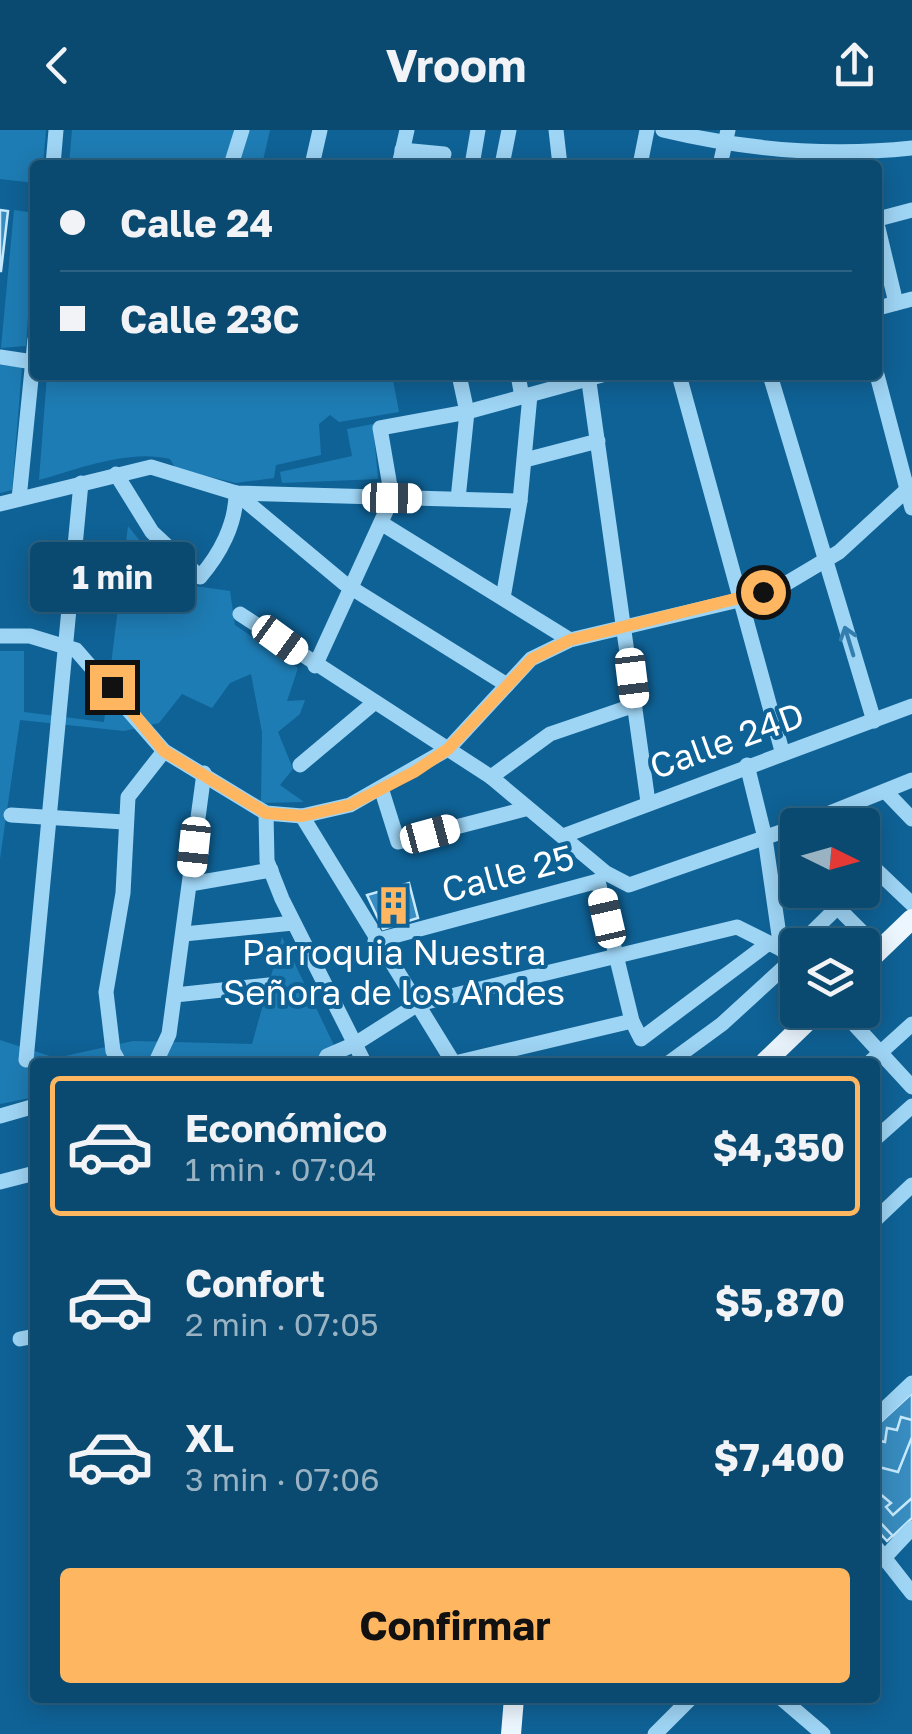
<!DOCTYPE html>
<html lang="es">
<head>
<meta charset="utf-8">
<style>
  :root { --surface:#0b4a70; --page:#195478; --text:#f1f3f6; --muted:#9ab3c3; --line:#2b6283; --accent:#ffb661 }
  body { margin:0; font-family:"Golos Text",sans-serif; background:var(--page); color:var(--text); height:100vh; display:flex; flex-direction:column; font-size:38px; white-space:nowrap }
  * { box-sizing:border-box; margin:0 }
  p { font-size:32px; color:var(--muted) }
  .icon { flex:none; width:55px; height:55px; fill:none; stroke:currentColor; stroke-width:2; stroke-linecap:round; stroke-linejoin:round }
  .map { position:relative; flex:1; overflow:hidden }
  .sheet { position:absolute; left:30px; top:928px; width:850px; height:645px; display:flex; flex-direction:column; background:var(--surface); border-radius:10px; box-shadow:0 5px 25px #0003,0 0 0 2px var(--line) }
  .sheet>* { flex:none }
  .top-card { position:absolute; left:30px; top:30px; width:852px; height:220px; border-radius:10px; box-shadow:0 5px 25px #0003,0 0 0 2px var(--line); display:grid; align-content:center; height:220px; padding:0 30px; background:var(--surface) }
  .needle { width:65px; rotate:95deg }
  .tools { position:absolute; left:780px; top:678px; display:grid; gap:20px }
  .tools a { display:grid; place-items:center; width:100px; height:100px; border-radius:10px; background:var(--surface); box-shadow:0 5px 25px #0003,0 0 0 2px var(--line); font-size:50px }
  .end { position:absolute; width:45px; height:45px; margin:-22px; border:12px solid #ffb661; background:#111; box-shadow:0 0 0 5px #111 }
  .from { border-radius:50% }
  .bubble { position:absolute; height:70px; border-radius:10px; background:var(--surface); box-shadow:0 5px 25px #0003,0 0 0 2px var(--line); font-size:32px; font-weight:700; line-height:70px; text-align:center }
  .car { position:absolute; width:30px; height:60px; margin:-30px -15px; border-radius:12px; box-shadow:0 0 8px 2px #0007; background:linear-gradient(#fff 24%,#345 0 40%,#fff 0 76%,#345 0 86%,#fff 0) }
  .top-card b { display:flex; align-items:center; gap:35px; height:95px; font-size:38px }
  .top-card b+b { border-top:2px solid var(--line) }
  .top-card i { width:25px; height:25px; background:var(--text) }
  ul { padding:18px 0 0; list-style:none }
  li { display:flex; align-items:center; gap:30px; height:140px; margin:0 20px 15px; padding:0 10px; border:5px solid transparent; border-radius:10px }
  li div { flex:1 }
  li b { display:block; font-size:38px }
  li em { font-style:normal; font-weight:700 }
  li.on { border-color:var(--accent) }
  li>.icon { width:90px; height:90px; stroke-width:1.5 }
  .button { display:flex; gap:20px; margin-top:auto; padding:20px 30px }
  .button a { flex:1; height:115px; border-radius:10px; background:var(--accent); color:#111; font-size:40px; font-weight:700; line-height:115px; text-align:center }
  header { display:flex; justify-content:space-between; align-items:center; height:130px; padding:0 30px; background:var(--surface); font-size:45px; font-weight:700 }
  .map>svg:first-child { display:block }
  .green { fill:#1e7cb4 }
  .building { fill:#388cbf; stroke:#c6e9fe; stroke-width:2.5 }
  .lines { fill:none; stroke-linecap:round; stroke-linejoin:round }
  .minor { stroke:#9ed4f4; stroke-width:15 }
  .major { stroke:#ebf6ff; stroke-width:20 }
  .oneway { stroke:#337eae }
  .route { stroke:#ffb661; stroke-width:12 }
  .labels { text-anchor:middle; stroke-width:8; stroke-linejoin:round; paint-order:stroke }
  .street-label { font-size:35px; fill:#fff; stroke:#0f6296 }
  .poi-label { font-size:35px; fill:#fff; stroke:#0f6296 }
</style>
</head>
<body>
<header><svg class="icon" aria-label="back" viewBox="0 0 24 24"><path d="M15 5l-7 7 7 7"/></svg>Vroom<svg class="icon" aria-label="share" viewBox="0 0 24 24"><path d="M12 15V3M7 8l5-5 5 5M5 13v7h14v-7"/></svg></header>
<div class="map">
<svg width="912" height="1604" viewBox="0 0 912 1604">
  <rect width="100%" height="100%" fill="#0f6296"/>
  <g class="green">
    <path d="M 0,0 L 46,0 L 43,35 L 35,35 L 35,53 L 0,49 Z"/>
    <path d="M 72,0 L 270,0 L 262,35 L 69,35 Z"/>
    <path d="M 14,80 L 35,83 L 26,216 L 1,218 Z"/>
    <path d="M 0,235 L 22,237 L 12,360 L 0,363 Z"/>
    <path d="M 47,245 L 392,245 L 399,282 L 339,292 L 330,285 L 319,294 L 321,325 L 276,335 L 274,348 L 236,353 L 176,339 L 170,329 C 128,319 79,339 39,350 Z"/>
    <path d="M 373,294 L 378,349 L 282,353 L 280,342 L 352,326 L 347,299 Z"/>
    <path d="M 128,396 L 140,411 L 160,462 L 195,456 L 230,461 L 235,495 L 298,538 L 287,571 L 305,570 L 300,584 L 278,602 L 293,639 L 280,655 L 304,672 L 261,673 L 262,602 L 251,544 L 230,553 L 212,578 L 182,564 L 159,593 L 124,601 L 20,590 L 0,729 L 0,521 L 24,521 L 24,582 L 104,592 Z"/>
    <path d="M 282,807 L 342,932 L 35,932 L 35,967 L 0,974 L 0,910 L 56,928 L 133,911 L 252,914 Z"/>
  </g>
  <g class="building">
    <path d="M 0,80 L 8,81 L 1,141 L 0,141 Z"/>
    <path d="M 409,753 L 418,788 L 383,799 L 367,765 Z"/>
    <path d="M 912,1263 L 912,1388 L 887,1411 L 875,1398 L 875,1297 Z"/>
    <path d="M 901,1287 L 912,1290 L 912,1307 L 898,1342 L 875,1336 L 876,1310 L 885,1312 L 887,1298 L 897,1300 Z"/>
    <path d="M 879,1363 L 891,1373 L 886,1377 L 893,1385 L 912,1368 L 912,1388 L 893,1406 L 875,1387 Z"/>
  </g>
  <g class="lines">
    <g class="minor">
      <path d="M 556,0 L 560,35"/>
      <path d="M 663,0 C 746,20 827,27 912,18"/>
      <path d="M 402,20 L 444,24"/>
      <path d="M 53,35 L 56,0"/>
      <path d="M 231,35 L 242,0"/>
      <path d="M 312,35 L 320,0"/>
      <path d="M 399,35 L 407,0"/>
      <path d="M 472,35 L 478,0"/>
      <path d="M 502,35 L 509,0"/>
      <path d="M 640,35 L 647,0"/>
      <path d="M 720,35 L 728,0"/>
      <path d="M 878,89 L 912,80"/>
      <path d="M 878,98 L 896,173"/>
      <path d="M 878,178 L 912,169"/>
      <path d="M 0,227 L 33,232"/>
      <path d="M 518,245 L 522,267"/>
      <path d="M 588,245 L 648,672"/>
      <path d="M 679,245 L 782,621"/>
      <path d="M 770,245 L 874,591"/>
      <path d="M 877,245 L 912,378"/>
      <path d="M 525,330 L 598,311"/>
      <path d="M 116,344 L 152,402 L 200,447 C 220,424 236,394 236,363"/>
      <path d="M 236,363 L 345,454 L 507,555"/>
      <path d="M 19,369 L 35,209"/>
      <path d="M 458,369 L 467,282 L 459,245"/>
      <path d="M 0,374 L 151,337 L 236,363 L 520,371"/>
      <path d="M 381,393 L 570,510"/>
      <path d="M 503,468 L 520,371 L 530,265"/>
      <path d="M 240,484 L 491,647 L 606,743 L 629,755 L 798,696"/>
      <path d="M 0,506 L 30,506 L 76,520 L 164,621 L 266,683 L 302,686 L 350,675 L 448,619 L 531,529 L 570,510 L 739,470 L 787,453 L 839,422 L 912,355"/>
      <path d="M 315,536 L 392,368 L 380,298 L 467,282 L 602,245"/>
      <path d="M 300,635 L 375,572"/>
      <path d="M 747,635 L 765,708 L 781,819 L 798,836"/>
      <path d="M 491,647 L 550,604 L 635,575"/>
      <path d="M 382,661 L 398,712 L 525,679"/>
      <path d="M 886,662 L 912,689"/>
      <path d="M 858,674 L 872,738 L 862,752"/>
      <path d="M 266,683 L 267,731 L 282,769 L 364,932"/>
      <path d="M 11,685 L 124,692"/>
      <path d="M 302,686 L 453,932"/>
      <path d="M 800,695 L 912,650"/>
      <path d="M 563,706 L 912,576"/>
      <path d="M 872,736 L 912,774"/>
      <path d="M 598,751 L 632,891 L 641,909 L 766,815"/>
      <path d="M 190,754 L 271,740"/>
      <path d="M 838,778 L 880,820"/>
      <path d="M 184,804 L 293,793"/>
      <path d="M 375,811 L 598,751"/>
      <path d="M 799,815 L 855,760"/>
      <path d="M 175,865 L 269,855"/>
      <path d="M 841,880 L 912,957"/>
      <path d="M 26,930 L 81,353"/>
      <path d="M 119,932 L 113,921 L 106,862 L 123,763 L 128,667 L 164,621"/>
      <path d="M 156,932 L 169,904 L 204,643"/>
      <path d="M 324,932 L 327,926 L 355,914 L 418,874 L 737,797 L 781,819"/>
      <path d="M 459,932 L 632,891"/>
      <path d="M 670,932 L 722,894 L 792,830"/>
      <path d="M 870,932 L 912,894"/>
      <path d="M 0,986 L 35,976"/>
      <path d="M 875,1009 L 912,976"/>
      <path d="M 0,1052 L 35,1043"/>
      <path d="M 875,1090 L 912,1055"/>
      <path d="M 20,1209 L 35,1206"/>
      <path d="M 875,1288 L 912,1253"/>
      <path d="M 875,1416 L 912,1463"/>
      <path d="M 885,1427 L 912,1398"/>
      <path d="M 781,1568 L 823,1604"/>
      <path d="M 655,1604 L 691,1568"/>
    </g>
    <g class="major">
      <path d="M 862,837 L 912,789"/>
      <path d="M 765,932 L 819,880"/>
      <path d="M 511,1604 L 514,1568"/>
    </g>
  </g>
  <defs><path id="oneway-shaft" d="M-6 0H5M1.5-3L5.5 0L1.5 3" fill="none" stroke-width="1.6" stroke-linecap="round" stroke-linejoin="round" transform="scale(2.5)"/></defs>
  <use class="oneway" href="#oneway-shaft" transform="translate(849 511) rotate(-107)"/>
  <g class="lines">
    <path class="route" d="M 112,557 L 164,621 L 266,683 L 302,686 L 350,675 L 414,642 L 448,619 L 532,529 L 570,510 L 763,462"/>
  </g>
  <defs>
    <symbol id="building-bare" viewBox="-9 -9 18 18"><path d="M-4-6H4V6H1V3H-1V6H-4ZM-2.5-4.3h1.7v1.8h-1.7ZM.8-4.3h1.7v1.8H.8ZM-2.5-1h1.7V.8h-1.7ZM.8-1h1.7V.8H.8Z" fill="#ffb661" stroke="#0f6296" stroke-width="2.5" paint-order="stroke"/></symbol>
  </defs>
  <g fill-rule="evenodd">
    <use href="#building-bare" x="366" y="748" width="55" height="55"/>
  </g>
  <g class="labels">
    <g class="street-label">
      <text transform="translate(727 611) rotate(-20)" y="12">Calle 24D</text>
      <text transform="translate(508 744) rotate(-15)" y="12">Calle 25</text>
    </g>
    <g class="poi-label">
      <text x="394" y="835">Parroquia Nuestra<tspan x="394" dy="40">Señora de los Andes</tspan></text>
    </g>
  </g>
</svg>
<div class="tools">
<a><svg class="needle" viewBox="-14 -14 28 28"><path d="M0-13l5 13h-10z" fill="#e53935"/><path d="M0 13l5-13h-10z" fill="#9ab3c3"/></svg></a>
<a><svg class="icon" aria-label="layers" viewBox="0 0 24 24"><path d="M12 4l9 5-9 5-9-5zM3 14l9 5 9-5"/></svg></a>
</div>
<i class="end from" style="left:763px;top:462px"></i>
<i class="end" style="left:112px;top:557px"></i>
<div class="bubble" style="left:30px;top:412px;width:165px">1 min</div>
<i class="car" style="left:392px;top:368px;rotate:91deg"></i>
<i class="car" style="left:280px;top:510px;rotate:126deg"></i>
<i class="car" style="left:632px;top:548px;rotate:173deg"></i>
<i class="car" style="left:430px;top:704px;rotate:75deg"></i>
<i class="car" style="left:194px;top:717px;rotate:186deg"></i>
<i class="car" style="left:607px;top:788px;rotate:347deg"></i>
<div class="top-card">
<b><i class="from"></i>Calle 24</b>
<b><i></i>Calle 23C</b>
</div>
<section class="sheet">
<ul>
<li class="on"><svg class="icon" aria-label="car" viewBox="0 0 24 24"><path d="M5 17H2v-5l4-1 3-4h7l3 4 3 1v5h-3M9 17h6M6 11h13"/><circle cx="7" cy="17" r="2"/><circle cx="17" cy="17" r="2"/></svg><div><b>Económico</b><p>1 min · 07:04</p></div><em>$4,350</em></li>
<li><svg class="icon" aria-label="car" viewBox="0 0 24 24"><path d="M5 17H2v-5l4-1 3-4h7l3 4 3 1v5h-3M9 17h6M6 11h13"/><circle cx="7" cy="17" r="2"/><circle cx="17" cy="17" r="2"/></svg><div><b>Confort</b><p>2 min · 07:05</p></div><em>$5,870</em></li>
<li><svg class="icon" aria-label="car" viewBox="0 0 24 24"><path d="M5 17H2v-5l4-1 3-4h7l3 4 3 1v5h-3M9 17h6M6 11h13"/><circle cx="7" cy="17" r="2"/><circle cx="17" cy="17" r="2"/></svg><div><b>XL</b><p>3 min · 07:06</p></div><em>$7,400</em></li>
</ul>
<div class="button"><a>Confirmar</a></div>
</section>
</div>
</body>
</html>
